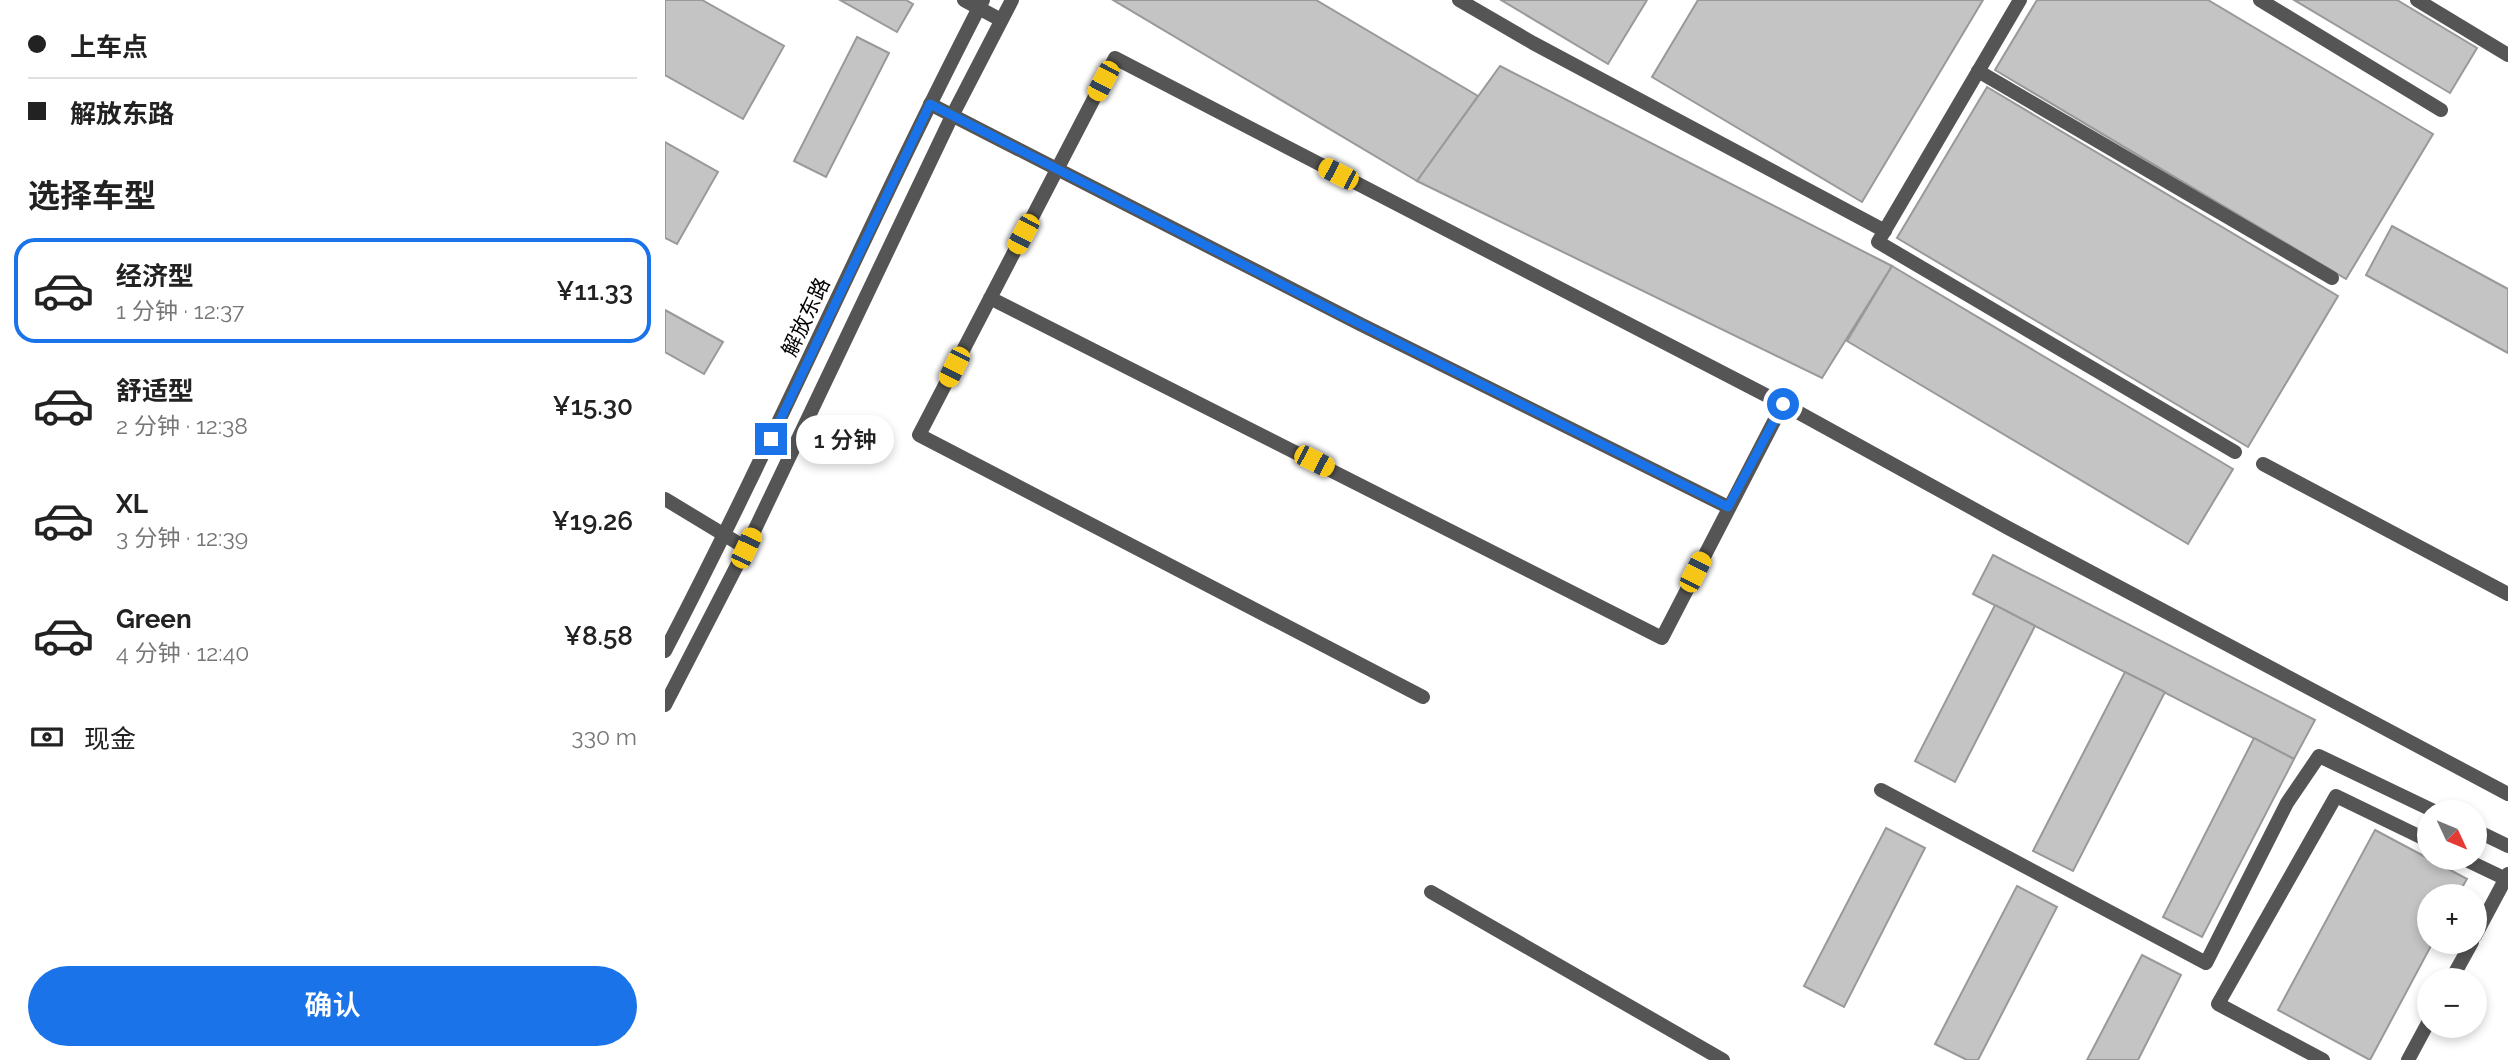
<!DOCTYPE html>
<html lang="zh">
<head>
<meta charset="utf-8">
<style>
  :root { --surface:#fff; --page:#f2f2f2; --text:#222; --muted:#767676; --line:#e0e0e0; --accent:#1a73e8 }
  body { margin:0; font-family:Raleway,"Noto Sans SC",sans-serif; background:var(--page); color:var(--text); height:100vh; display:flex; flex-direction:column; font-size:26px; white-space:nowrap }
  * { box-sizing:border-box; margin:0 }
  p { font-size:23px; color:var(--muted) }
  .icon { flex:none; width:38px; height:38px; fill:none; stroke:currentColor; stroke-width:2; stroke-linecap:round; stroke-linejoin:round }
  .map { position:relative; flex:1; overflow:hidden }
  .drawer { display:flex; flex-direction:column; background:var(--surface); width:665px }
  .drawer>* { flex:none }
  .guide { display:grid; align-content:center; height:154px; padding:0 28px; background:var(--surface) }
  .needle { width:46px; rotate:134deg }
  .tools { position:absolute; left:1752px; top:800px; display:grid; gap:14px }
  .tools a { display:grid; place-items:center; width:70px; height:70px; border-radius:50%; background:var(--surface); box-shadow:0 4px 10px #0003; font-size:35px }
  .end { position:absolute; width:32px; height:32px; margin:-16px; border:9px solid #1a73e8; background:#fff; box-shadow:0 0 0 4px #fff }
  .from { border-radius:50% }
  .bubble { position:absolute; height:49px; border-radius:24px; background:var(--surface); box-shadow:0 4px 10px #0003; font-size:23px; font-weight:600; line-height:49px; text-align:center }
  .car { position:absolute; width:21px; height:42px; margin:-21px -10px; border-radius:9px; box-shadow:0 0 5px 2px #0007; background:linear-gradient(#f5c518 24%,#345 0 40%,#f5c518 0 76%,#345 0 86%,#f5c518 0) }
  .guide b { display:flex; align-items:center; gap:24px; height:66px; font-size:26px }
  .guide b+b { border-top:2px solid var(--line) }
  .guide i { width:18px; height:18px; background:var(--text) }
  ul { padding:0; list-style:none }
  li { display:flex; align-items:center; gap:21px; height:105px; margin:0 14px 10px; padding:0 14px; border:4px solid transparent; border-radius:21px }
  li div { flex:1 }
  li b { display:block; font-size:26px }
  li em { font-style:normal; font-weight:600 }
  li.on { border-color:var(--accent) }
  li>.icon { width:63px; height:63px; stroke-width:1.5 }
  h2 { padding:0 28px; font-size:32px; line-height:84px }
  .pay { display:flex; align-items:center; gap:18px; height:77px; padding:0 28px; font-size:26px }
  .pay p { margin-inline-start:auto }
  .action { display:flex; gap:14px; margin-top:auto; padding:14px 28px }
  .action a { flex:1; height:80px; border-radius:42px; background:var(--accent); color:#fff; font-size:28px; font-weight:600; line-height:80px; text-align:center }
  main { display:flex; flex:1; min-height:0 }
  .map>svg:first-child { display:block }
  .building { fill:#c4c4c4; stroke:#999; stroke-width:2 }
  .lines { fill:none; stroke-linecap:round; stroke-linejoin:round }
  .service { stroke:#555; stroke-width:14 }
  .minor { stroke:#555; stroke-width:14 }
  .tertiary { stroke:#555; stroke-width:14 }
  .route { stroke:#1a73e8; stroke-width:9 }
  .labels { text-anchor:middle; stroke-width:5; stroke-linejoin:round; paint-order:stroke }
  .street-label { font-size:21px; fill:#000; stroke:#fff }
</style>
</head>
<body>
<main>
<section class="drawer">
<div class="guide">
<b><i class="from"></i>上车点</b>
<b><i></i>解放东路</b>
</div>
<h2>选择车型</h2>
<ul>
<li class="on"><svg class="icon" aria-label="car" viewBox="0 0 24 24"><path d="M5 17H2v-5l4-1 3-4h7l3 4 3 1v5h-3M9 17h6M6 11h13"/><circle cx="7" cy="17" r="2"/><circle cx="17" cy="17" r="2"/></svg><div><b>经济型</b><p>1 分钟 · 12:37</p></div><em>¥11.33</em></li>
<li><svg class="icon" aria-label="car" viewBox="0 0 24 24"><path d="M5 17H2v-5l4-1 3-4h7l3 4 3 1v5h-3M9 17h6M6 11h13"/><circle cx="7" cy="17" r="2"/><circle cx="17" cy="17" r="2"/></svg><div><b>舒适型</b><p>2 分钟 · 12:38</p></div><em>¥15.30</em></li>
<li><svg class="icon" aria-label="car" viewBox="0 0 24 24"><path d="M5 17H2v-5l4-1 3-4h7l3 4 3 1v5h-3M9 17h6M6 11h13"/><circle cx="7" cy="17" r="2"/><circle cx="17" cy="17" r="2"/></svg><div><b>XL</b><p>3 分钟 · 12:39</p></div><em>¥19.26</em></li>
<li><svg class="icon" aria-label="car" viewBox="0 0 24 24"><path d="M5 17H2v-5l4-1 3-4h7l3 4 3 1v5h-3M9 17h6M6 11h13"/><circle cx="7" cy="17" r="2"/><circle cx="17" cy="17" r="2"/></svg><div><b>Green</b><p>4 分钟 · 12:40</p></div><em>¥8.58</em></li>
</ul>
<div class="pay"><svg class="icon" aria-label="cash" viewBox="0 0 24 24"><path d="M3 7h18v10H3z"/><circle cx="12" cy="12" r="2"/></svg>现金<p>330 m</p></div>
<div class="action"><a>确认</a></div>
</section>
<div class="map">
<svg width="1843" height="1060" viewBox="0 0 1843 1060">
  <rect width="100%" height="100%" fill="#fff"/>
  <g class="building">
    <path d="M 0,0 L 37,0 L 119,46 L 78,119 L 0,75 Z"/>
    <path d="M 175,0 L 241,0 L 248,4 L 232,32 Z"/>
    <path d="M 448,0 L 651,0 L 813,96 L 752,181 Z"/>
    <path d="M 836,0 L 982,0 L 943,64 Z"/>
    <path d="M 1033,0 L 1318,0 L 1197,202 L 987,77 Z"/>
    <path d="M 1372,0 L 1543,0 L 1768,134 L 1681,279 L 1330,70 Z"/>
    <path d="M 1629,0 L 1732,0 L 1812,48 L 1785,93 Z"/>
    <path d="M 192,37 L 224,53 L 161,177 L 129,161 Z"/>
    <path d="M 835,66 L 1227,266 L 1157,378 L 752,181 Z"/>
    <path d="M 1322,87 L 1673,296 L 1583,447 L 1232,238 Z"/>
    <path d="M 0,142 L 53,172 L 12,244 L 0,238 Z"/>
    <path d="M 1727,226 L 1843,289 L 1843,353 L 1701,275 Z"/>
    <path d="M 1227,266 L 1568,469 L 1523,544 L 1182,341 Z"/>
    <path d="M 0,310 L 58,342 L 39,374 L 0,352 Z"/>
    <path d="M 1328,555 L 1650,720 L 1629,759 L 1308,594 Z"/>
    <path d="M 1330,605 L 1370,626 L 1290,782 L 1250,761 Z"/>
    <path d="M 1460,672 L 1500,692 L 1408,871 L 1368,851 Z"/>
    <path d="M 1589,738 L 1629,759 L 1537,937 L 1498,917 Z"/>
    <path d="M 1221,828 L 1260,848 L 1179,1007 L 1139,986 Z"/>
    <path d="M 1710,830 L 1802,879 L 1792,896 L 1764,896 L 1764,942 L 1768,942 L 1705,1060 L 1613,1010 Z"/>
    <path d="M 1352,886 L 1392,907 L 1313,1060 L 1302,1060 L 1270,1044 Z"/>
    <path d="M 1477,955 L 1516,975 L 1473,1060 L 1422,1060 Z"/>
  </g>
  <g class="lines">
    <g class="service">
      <path d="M 794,0 L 868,43 L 1220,231"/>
      <path d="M 1355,0 L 1213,242 L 1570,452"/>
      <path d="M 1595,0 L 1776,110"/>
      <path d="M 1752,0 L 1843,55"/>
      <path d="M 1313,71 L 1667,278"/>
      <path d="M 265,104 L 695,324 L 1063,507"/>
      <path d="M 325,298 L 997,638 L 1118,404 L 450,58 L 254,435 L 758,697"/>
      <path d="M 1118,404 L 1345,529 L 1843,794"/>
      <path d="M 1216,790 L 1541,963 L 1622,803 L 1654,756 L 1771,812"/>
      <path d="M 1810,830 L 1843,846"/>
      <path d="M 1797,858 L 1841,879"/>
      <path d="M 1810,936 L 1843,874"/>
      <path d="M 1786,980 L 1807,942"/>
      <path d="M 1658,1060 L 1553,1004 L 1671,796 L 1764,841"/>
      <path d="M 1743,1060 L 1764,1021"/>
    </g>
    <g class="minor">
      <path d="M 299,0 L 336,20"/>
      <path d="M 1598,464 L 1843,594"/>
      <path d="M 0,499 L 81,548"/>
      <path d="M 766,892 L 1058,1060"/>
    </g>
    <g class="tertiary">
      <path d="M 0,651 C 112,436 207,214 318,0"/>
      <path d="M 0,705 L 81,548 L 287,116 L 347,0"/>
    </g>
  </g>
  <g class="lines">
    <path class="route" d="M 106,439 L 265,104 L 671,312 L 1063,507 L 1118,404"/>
  </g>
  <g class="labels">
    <g class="street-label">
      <text transform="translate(141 317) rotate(-65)" y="7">解放东路</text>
    </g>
  </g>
</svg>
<div class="tools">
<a><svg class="needle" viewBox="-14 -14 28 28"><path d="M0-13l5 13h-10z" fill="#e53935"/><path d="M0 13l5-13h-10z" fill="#767676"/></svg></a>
<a>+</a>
<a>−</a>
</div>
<i class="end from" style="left:1118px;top:404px"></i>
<i class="end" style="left:106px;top:439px"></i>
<div class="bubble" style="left:131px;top:415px;width:98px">1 分钟</div>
<i class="car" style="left:438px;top:81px;rotate:208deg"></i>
<i class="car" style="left:673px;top:174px;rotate:297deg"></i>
<i class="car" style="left:358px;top:234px;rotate:208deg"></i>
<i class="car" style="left:289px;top:367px;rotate:207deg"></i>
<i class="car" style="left:649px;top:461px;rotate:117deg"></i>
<i class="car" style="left:81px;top:548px;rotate:25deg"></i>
<i class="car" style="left:1030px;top:572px;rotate:27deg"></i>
</div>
</main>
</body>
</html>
